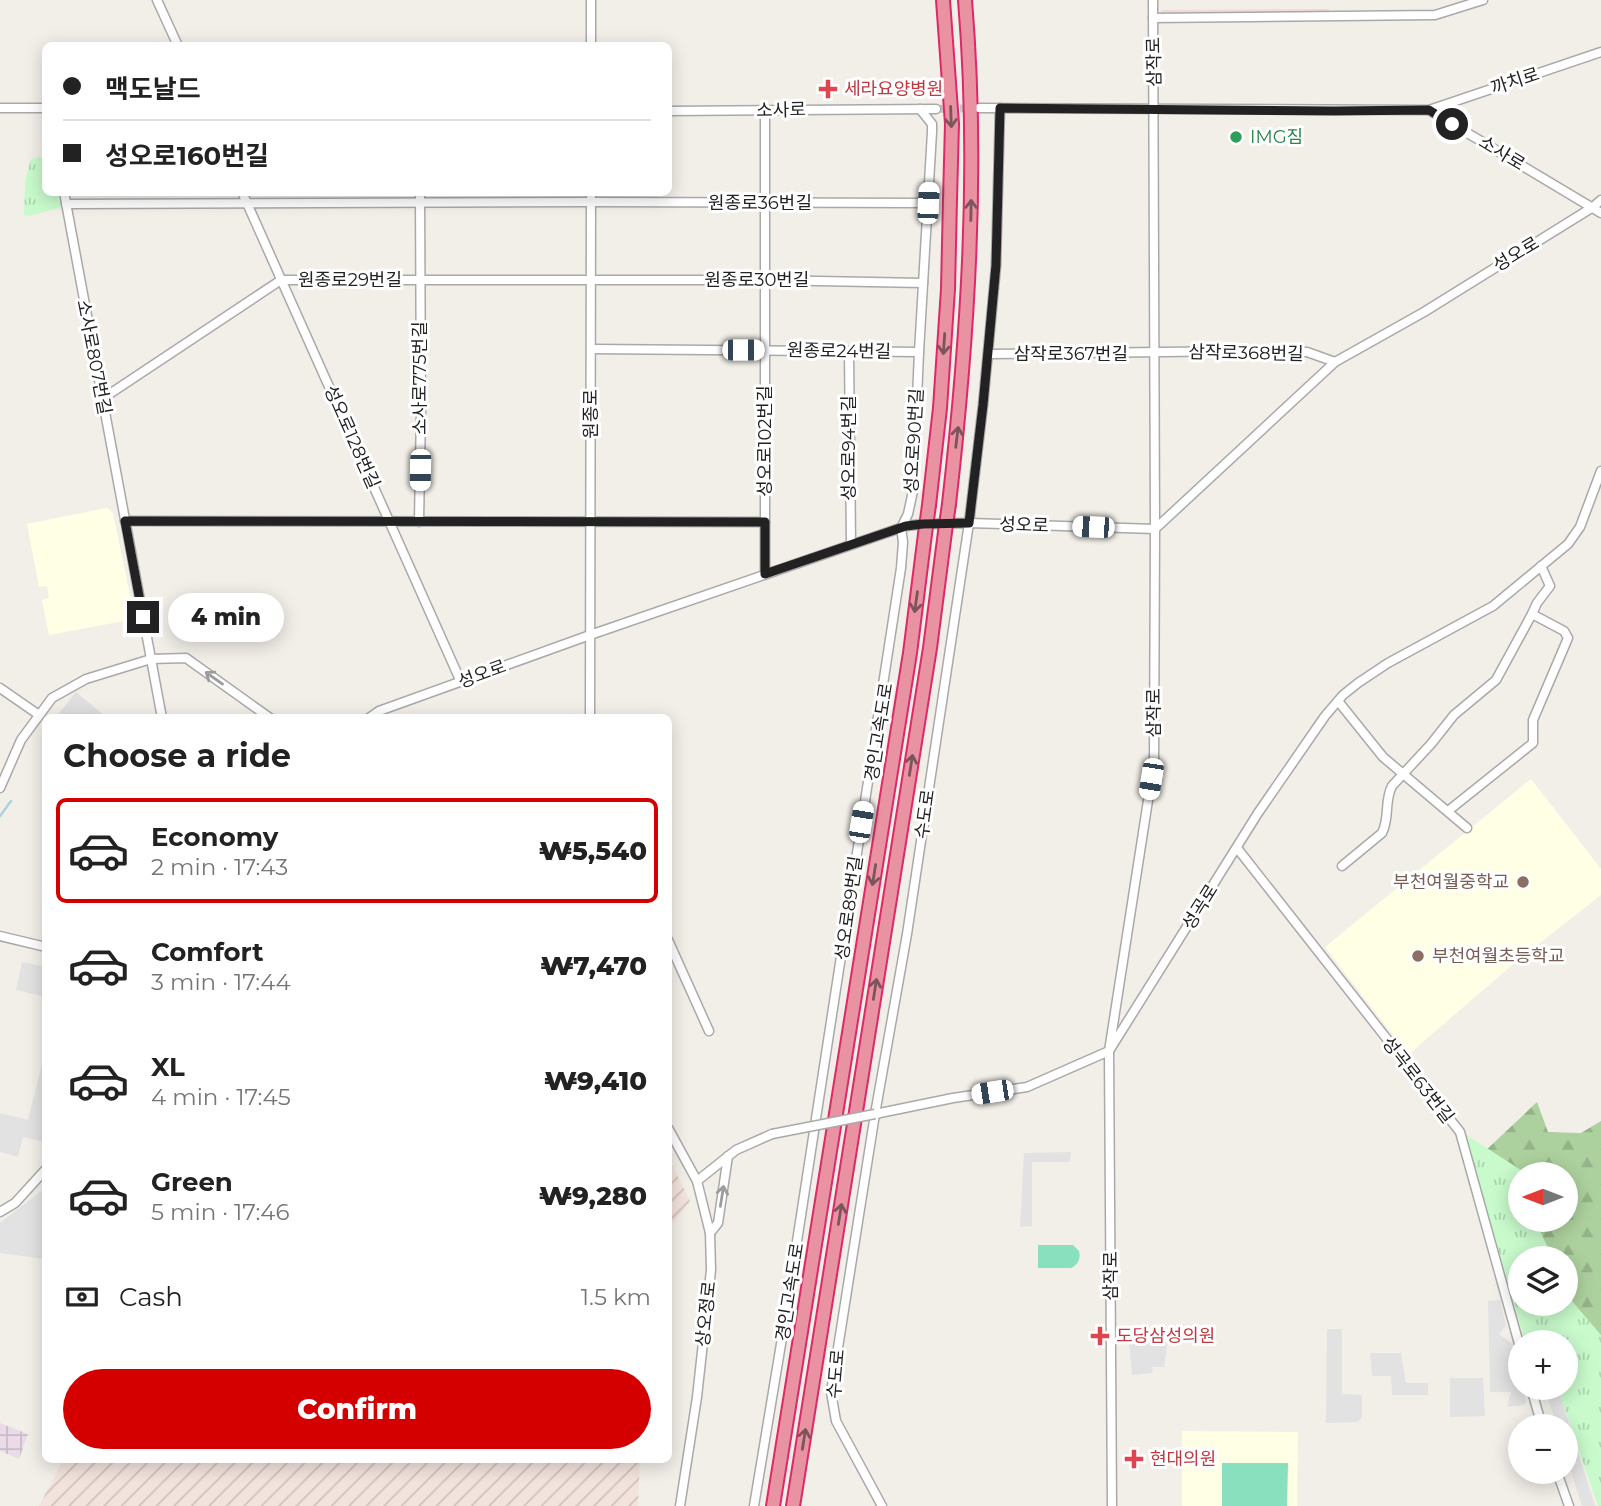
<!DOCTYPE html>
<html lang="en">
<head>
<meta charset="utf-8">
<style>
  :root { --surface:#fff; --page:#f2f2f2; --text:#222; --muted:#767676; --line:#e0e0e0; --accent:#d40000 }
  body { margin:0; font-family:Montserrat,"Noto Sans KR",sans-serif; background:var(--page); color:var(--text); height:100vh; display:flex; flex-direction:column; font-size:26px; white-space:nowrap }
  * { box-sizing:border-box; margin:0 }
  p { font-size:23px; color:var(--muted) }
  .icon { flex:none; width:38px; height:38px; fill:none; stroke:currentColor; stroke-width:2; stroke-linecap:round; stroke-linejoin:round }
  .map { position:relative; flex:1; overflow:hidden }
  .drawer { position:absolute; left:42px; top:714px; width:630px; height:749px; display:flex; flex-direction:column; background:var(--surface); border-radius:10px; box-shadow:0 4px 18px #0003 }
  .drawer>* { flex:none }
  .banner { position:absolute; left:42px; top:42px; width:630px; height:154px; border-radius:10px; box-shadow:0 4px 18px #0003; display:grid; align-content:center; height:154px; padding:0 21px; background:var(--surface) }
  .needle { width:46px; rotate:270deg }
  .controls { position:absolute; left:1508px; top:1162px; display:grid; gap:14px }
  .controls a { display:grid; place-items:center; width:70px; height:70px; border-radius:50%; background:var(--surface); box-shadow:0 4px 18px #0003; font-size:35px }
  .end { position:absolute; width:32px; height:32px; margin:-16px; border:9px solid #222; background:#fff; box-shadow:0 0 0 4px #fff }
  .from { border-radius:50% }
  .bubble { position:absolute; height:49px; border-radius:24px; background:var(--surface); box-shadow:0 4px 18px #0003; font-size:23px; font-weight:800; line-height:49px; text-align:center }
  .car { position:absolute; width:21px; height:42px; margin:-21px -10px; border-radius:9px; box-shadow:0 0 5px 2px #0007; background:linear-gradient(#fff 24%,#345 0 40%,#fff 0 76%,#345 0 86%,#fff 0) }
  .banner b { display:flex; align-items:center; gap:24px; height:66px; font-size:26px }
  .banner b+b { border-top:2px solid var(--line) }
  .banner i { width:18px; height:18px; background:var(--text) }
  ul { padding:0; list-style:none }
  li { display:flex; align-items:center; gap:21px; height:105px; margin:0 14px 10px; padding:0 7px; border:4px solid transparent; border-radius:10px }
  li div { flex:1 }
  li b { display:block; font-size:26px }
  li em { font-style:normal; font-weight:800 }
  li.active { border-color:var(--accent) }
  li>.icon { width:63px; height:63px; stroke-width:1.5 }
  h2 { padding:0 21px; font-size:32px; line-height:84px }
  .pay { display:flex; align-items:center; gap:18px; height:77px; padding:0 21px; font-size:26px }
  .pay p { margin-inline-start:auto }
  .cta { display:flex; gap:14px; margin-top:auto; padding:14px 21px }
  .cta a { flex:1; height:80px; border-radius:42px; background:var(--accent); color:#fff; font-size:28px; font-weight:800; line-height:80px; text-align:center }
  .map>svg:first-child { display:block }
  .residential { fill:#e0dfdf }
  .commercial { fill:#f2dad9 }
  .industrial { fill:url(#industrial-grid) }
  .education { fill:#ffffe5 }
  .military { fill:url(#military-furrows) }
  .forest { fill:url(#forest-firs); fill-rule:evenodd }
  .park { fill:url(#park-tufts) }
  .pitch { fill:#88e0be }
  .parking { fill:#e2e2e2 }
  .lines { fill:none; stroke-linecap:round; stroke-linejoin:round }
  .stream { stroke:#aad3df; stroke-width:2.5 }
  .minor-tunnel { stroke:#c8c6c1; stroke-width:8; stroke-dasharray:8 4; stroke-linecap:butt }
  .minor-casing { stroke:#a9a9a9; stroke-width:11 }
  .highway-casing { stroke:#dc2a67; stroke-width:16 }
  .minor { stroke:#fff; stroke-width:8 }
  .highway { stroke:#e892a2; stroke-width:12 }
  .minor-bridge-casing { stroke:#a9a9a9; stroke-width:11; stroke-linecap:butt }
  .highway-bridge-casing { stroke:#dc2a67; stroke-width:16; stroke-linecap:butt }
  .minor-bridge { stroke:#fff; stroke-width:8 }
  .highway-bridge { stroke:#e892a2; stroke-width:12 }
  .oneway { stroke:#7b545c }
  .oneway2 { stroke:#9c9c9c }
  .route { stroke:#222; stroke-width:9 }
  .health-dot { fill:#e0444e; stroke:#fff; stroke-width:2.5 }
  .leisure-dot { fill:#2e9e5b; stroke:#fff; stroke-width:2.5 }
  .education-dot { fill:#8d6e63; stroke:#fff; stroke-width:2.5 }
  .labels { text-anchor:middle; stroke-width:6; stroke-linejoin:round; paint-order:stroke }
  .street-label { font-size:18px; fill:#222; stroke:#fff }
  .health-label { font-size:18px; fill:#be3a42; stroke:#fff; text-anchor:start }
  .leisure-label { font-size:18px; fill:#27864d; stroke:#fff; text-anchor:start }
  .education-label { font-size:18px; fill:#785e54; stroke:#fff; text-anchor:end }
</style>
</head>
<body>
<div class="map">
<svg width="1601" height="1506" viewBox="0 0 1601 1506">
  <defs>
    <pattern id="industrial-grid" width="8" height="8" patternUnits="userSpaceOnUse" patternTransform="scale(1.75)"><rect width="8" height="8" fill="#ebdbe8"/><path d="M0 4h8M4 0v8" fill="none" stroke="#c9bcc7"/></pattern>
    <pattern id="military-furrows" width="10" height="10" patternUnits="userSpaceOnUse" patternTransform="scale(1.75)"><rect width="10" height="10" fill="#f3e3dd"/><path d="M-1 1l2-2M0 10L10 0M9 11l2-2" fill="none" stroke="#d0c2bd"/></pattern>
    <pattern id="forest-firs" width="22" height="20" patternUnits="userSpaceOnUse" patternTransform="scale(1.75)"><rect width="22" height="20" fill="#add19e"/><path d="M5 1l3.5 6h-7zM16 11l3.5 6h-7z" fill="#95b388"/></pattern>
    <pattern id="park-tufts" width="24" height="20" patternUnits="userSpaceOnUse" patternTransform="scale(1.75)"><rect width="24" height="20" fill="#c8facc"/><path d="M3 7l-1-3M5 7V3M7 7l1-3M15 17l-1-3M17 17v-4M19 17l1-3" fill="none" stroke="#acd6af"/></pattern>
  </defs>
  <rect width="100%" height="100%" fill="#f2efe9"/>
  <path class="residential" d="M 76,692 L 106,717 L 56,717 Z"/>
  <path class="commercial" d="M 1329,9 L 1329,19 L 1161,20 L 1161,10 Z"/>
  <path class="industrial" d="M 0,1423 L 28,1434 L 19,1459 L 0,1451 Z"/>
  <g class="education">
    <path d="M 107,508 L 113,513 L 135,619 L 49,635 L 42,600 L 49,598 L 47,586 L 39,587 L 27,524 Z"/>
    <path d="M 1531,779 L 1601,869 L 1601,895 L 1512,965 L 1408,1055 L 1325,947 Z"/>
    <path d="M 1182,1431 L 1298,1432 L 1297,1506 L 1182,1506 Z"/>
  </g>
  <g class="military">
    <path d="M 669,1159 L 690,1201 L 669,1228 L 668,1228 Z"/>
    <path d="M 63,1460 L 640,1460 L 638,1506 L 39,1506 Z"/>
  </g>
  <path class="forest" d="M 1537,1102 L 1548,1132 L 1581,1133 L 1601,1121 L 1601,1373 L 1566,1304 L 1566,1258 L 1521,1258 L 1483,1153 ZM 1521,1174 L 1566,1174 L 1566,1220 L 1521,1220 Z"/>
  <g class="park">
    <path d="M 45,156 L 46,192 L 58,193 L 61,207 L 30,216 L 24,215 L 25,182 L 31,159 Z"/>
    <path d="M 1465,1134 L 1527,1174 L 1521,1174 L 1521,1220 L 1538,1220 L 1539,1229 L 1553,1258 L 1521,1258 L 1521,1304 L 1566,1304 L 1566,1289 L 1571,1300 L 1601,1335 L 1601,1506 L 1598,1506 L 1558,1388 L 1566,1388 L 1566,1342 L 1525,1342 Z"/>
  </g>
  <g class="pitch">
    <path d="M 1038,1245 L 1073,1245 L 1079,1251 C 1081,1258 1078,1265 1071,1268 L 1038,1268 Z"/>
    <path d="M 1222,1463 L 1288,1463 L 1287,1506 L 1222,1506 Z"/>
  </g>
  <g class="parking">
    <path d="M 22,962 L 45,967 L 45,997 L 16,990 Z"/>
    <path d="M 42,1064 L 46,1065 L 45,1142 L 23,1137 L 18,1157 L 0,1152 L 0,1113 L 28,1120 Z"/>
    <path d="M 1071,1152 L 1070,1162 L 1032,1162 L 1032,1226 L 1020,1227 L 1024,1153 Z"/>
    <path d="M 45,1188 L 45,1259 L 0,1253 L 0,1223 Z"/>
    <path d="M 1500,1300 L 1506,1326 L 1499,1334 L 1513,1344 L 1509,1356 L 1517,1356 L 1521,1369 L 1521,1388 L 1526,1388 L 1527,1390 L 1524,1391 L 1526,1403 L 1523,1405 L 1507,1407 L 1511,1392 L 1490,1392 L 1488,1301 Z"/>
    <path d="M 1327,1329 L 1342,1329 L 1342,1394 L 1362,1395 L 1362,1417 L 1358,1422 L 1326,1423 Z"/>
    <path d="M 1140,1339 L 1168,1339 L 1164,1367 L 1153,1367 L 1152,1373 L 1132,1375 L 1129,1340 Z"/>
    <path d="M 1370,1353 L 1401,1353 L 1406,1383 L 1428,1383 L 1428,1395 L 1392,1395 L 1391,1376 L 1372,1376 Z"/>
    <path d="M 1450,1378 L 1483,1378 L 1485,1416 L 1450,1417 Z"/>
    <path d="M 1559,1391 L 1595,1506 L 1582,1506 L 1566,1456 L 1566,1426 L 1557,1426 L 1547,1396 Z"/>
  </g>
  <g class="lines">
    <path class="stream" d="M 0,816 L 11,801"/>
    <path class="minor-tunnel" d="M 936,109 L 975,108"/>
    <defs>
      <g id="minor">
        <path d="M 157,0 L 178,46"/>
        <path d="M 1153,18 L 1435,15 L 1483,0"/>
        <path d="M 591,46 L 591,0"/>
        <path d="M 0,108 L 46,108"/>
        <path d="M 979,108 L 1429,110 L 1601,213"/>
        <path d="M 765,110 L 765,574"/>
        <path d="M 1429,110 L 1601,52"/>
        <path d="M 668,111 L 936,109"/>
        <path d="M 64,192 L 162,718"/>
        <path d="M 242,192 L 461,682"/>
        <path d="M 66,204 L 591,202 L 928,203"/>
        <path d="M 591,349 L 919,352"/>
        <path d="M 849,351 L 851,544"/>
        <path d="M 988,354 L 1245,351 L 1307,352 L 1335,362"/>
        <path d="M 102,399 L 281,280 L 765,280 L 923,283"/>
        <path d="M 125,521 L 765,522"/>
        <path d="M 419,522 L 421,410 L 420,192"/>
        <path d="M 901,528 L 908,514 L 913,491 L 919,352 L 932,132 L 932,124 L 920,109"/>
        <path d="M 0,688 L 39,715"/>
        <path d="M 1338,701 L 1383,757 L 1467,828"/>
        <path d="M 369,718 L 379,711 L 590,635 L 906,526 L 923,524 L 969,523 L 1155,529 L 1335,362 L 1424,312 L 1593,207 L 1601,200"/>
        <path d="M 590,718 L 591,192"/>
        <path d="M 0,788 L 21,740 L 52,698 L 86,679 L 151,659 L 186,658 L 270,718"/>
        <path d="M 1448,811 L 1533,743 L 1533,720 L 1568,638 L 1564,631 L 1532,614"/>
        <path d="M 1237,848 L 1460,1132 L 1521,1351"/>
        <path d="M 1342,866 L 1382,833 C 1390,818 1384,801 1392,786 L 1431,744 L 1454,715 L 1496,680 L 1532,614 L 1537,603 L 1550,586 L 1541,566"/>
        <path d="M 0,936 L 46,947"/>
        <path d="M 668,940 L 709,1031"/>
        <path d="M 875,1114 L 953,1098 L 1027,1087 L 1109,1051 L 1258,813 L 1325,716 L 1343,695 L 1358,683 L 1388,663 L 1493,606 L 1568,544 L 1580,527 L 1601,471"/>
        <path d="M 668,1128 L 697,1181 L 710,1233 L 711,1270 L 697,1397 L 680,1506"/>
        <path d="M 697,1181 L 736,1150 L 772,1134"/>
        <path d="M 0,1212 L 15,1203 L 46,1169"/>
        <path d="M 710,1233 L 718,1223 L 728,1156"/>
        <path d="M 1531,1388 L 1542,1426"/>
        <path d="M 1557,1472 L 1569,1506"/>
        <path d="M 754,1506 L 783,1332 L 901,568 L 903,542 L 901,528"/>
        <path d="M 882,1506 L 836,1421 L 831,1392 L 875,1114 L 907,934 L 969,523 L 983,405 L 996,266 L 1000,108"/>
        <path d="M 1112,1506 L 1109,1051 L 1154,762 L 1155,529 L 1153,0"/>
      </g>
      <g id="highway">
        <path d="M 949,504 C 968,337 979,168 965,0"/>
        <path d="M 929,505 L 940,408 L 948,289 L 950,199 L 952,124 L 943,0"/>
        <path d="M 773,1506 L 910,653 L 925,534"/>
        <path d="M 793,1506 L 930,648 L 945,532"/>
      </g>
    </defs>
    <use href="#minor" class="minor-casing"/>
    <use href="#highway" class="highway-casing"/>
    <use href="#minor" class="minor"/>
    <use href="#highway" class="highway"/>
    <defs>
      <path id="minor-bridge" d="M 772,1134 L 875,1114"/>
      <g id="highway-bridge">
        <path d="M 945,532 L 949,504"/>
        <path d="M 925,534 L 929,505"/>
      </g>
    </defs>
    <use href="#minor-bridge" class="minor-bridge-casing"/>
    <use href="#highway-bridge" class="highway-bridge-casing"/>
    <use href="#minor-bridge" class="minor-bridge"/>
    <use href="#highway-bridge" class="highway-bridge"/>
  </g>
  <defs><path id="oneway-shaft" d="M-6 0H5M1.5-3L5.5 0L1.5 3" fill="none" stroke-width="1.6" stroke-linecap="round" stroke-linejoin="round" transform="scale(1.75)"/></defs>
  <g class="oneway">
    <use href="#oneway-shaft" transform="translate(951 117) rotate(88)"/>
    <use href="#oneway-shaft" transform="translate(971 210) rotate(-89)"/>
    <use href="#oneway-shaft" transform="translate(944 344) rotate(94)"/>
    <use href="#oneway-shaft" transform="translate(957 437) rotate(-83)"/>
    <use href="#oneway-shaft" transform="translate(916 602) rotate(98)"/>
    <use href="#oneway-shaft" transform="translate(911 765) rotate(-81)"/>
    <use href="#oneway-shaft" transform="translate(874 875) rotate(99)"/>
    <use href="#oneway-shaft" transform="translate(875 989) rotate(-81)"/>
    <use href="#oneway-shaft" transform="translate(840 1214) rotate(-81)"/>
    <use href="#oneway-shaft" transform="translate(804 1439) rotate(-81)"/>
  </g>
  <g class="oneway2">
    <use href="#oneway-shaft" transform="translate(214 678) rotate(-145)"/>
    <use href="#oneway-shaft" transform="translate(722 1196) rotate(-81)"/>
  </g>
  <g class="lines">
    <path class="route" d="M 143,617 L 125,521 L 765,522 L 765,574 L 906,526 L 923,524 L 969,523 L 983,405 L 996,265 L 1000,108 L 1334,111 L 1429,110 L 1452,124"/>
  </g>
  <g class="health-dot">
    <path d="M824.5 78.5h7v7h7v7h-7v7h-7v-7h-7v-7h7z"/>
    <path d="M1096.5 1325.5h7v7h7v7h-7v7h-7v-7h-7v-7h7z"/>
    <path d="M1130.5 1448.5h7v7h7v7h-7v7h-7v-7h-7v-7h7z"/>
  </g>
  <circle class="leisure-dot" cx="1236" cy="137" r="7"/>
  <g class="education-dot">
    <circle cx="1523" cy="882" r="7"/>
    <circle cx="1418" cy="956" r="7"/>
  </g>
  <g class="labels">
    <g class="street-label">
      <text transform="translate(1154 62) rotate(-91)" y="6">삼작로</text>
      <text transform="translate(1515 81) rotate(-18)" y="6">까치로</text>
      <text transform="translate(781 110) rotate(-1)" y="6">소사로</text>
      <text transform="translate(1502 153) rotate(31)" y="6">소사로</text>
      <text x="760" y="209">원종로36번길</text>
      <text transform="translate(1516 254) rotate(-31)" y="6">성오로</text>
      <text x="350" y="286">원종로29번길</text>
      <text x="757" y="286">원종로30번길</text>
      <text transform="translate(839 351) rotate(1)" y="6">원종로24번길</text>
      <text transform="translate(1246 353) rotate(1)" y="6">삼작로368번길</text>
      <text x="1071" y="360">삼작로367번길</text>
      <text transform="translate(94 357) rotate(79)" y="6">소사로807번길</text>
      <text transform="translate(420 378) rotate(-90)" y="6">소사로775번길</text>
      <text transform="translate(591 414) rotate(-90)" y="6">원종로</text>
      <text transform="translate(352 437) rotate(66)" y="6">성오로128번길</text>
      <text transform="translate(765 441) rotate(-90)" y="6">성오로102번길</text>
      <text transform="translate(914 441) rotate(-87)" y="6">성오로90번길</text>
      <text transform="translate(849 448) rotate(-90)" y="6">성오로94번길</text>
      <text transform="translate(1024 525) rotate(2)" y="6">성오로</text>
      <text transform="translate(482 674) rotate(-20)" y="6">성오로</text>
      <text transform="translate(1154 713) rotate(-90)" y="6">삼작로</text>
      <text transform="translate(879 732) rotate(-81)" y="6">경인고속도로</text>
      <text transform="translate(925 814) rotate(-82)" y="6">수도로</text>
      <text transform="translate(1200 907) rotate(-58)" y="6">성곡로</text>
      <text transform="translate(849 908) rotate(-82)" y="6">성오로89번길</text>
      <text transform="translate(1418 1080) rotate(52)" y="6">성곡로63번길</text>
      <text transform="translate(1111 1276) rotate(-90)" y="6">삼작로</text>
      <text transform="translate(790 1292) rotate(-81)" y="6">경인고속도로</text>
      <text transform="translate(706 1314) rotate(-84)" y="6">상오정로</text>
      <text transform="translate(836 1374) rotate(-85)" y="6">수도로</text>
    </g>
    <g class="health-label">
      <text x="844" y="95">세라요양병원</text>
      <text x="1116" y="1342">도당삼성의원</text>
      <text x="1150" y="1465">현대의원</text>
    </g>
    <g class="leisure-label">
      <text x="1250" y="143">IMG짐</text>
    </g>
    <g class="education-label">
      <text x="1509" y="888">부천여월중학교</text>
      <text x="1432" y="962" text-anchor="start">부천여월초등학교</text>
    </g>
  </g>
</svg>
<div class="controls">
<a><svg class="needle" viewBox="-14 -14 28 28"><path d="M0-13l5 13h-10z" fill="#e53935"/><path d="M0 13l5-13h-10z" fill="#767676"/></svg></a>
<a><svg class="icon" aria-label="layers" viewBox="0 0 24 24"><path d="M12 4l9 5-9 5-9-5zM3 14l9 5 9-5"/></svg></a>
<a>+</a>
<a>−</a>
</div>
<i class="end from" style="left:1452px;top:124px"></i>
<i class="end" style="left:143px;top:617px"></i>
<div class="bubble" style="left:168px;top:593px;width:116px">4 min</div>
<i class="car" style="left:928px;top:203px;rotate:3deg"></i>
<i class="car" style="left:743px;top:350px;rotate:90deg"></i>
<i class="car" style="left:420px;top:470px;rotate:181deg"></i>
<i class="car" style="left:1093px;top:527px;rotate:272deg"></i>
<i class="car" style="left:1151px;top:779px;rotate:189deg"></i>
<i class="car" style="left:861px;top:822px;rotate:9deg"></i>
<i class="car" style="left:992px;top:1092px;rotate:261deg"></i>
<div class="banner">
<b><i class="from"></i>맥도날드</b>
<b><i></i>성오로160번길</b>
</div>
<section class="drawer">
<h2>Choose a ride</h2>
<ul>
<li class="active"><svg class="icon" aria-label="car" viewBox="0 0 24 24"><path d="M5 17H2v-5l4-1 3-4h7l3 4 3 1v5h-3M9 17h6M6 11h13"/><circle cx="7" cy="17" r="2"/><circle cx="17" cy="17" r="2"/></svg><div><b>Economy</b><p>2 min · 17:43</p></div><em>₩5,540</em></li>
<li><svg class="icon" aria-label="car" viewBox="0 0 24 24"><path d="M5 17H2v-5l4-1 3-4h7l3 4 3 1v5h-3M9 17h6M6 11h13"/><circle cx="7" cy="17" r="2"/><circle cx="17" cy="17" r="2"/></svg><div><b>Comfort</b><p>3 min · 17:44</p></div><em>₩7,470</em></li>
<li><svg class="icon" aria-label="car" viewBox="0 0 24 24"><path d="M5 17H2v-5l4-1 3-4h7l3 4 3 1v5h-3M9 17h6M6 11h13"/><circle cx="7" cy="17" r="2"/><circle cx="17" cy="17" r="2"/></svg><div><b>XL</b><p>4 min · 17:45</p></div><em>₩9,410</em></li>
<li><svg class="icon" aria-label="car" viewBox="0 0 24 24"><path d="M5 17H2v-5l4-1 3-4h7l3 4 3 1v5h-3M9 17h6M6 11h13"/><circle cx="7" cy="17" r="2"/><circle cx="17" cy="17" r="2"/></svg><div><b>Green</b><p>5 min · 17:46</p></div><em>₩9,280</em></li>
</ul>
<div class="pay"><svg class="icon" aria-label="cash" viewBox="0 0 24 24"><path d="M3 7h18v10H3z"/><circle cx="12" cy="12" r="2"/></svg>Cash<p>1.5 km</p></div>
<div class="cta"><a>Confirm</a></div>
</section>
</div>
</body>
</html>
